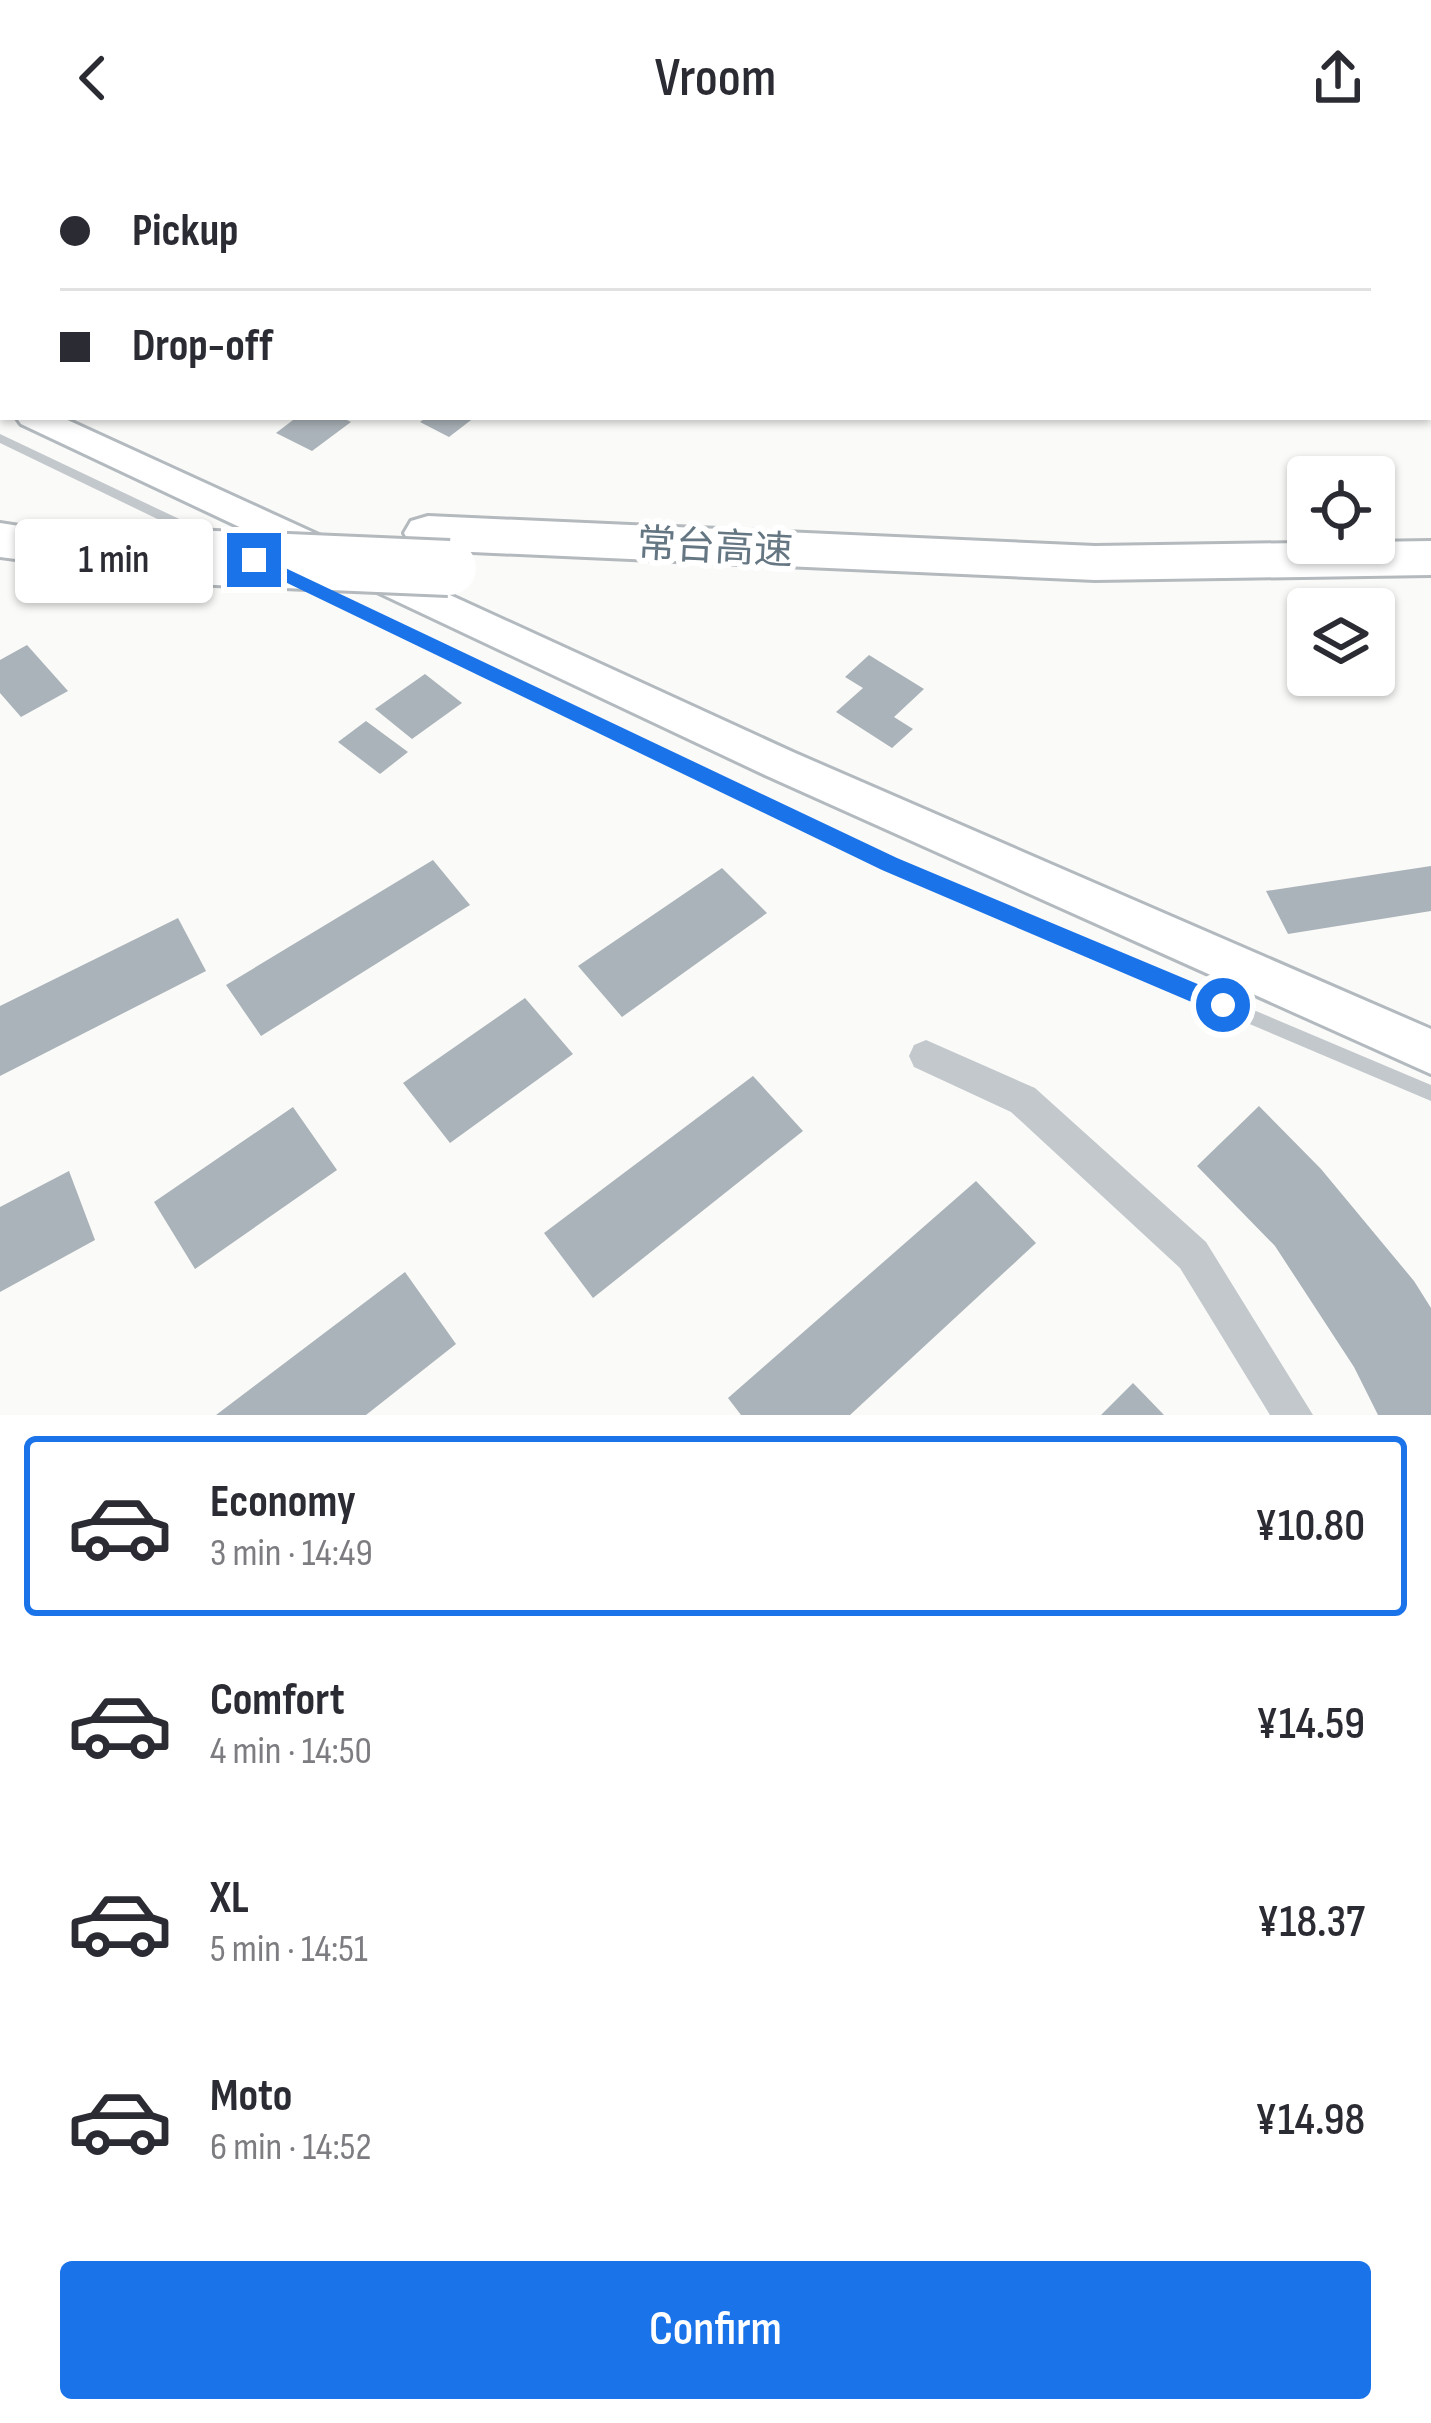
<!DOCTYPE html>
<html lang="en">
<head>
<meta charset="utf-8">
<style>
  :root { --surface:#fff; --page:#f7f7f7; --text:#2b2b33; --muted:#7c7c81; --line:#e1e1e2; --accent:#1a73e8 }
  body { margin:0; font-family:"Sofia Sans Condensed","Noto Sans SC",sans-serif; background:var(--page); color:var(--text); height:100vh; display:flex; flex-direction:column; font-size:45px; white-space:nowrap }
  * { box-sizing:border-box; margin:0 }
  p { font-size:39px; color:var(--muted) }
  .icon { flex:none; width:66px; height:66px; fill:none; stroke:currentColor; stroke-width:2; stroke-linecap:round; stroke-linejoin:round }
  .map { position:relative; height:1259px; overflow:hidden }
  .drawer { display:flex; flex-direction:column; background:var(--surface); flex:1 }
  .drawer>* { flex:none }
  .hud { position:absolute; left:0px; top:0px; width:1431px; height:264px; box-shadow:0 3px 9px #0004; display:grid; align-content:center; height:264px; padding:0 60px; background:var(--surface) }
  .fabs { position:absolute; left:1287px; top:300px; display:grid; gap:24px }
  .fabs a { display:grid; place-items:center; width:108px; height:108px; border-radius:12px; background:var(--surface); box-shadow:0 3px 9px #0004; font-size:60px }
  .end { position:absolute; width:54px; height:54px; margin:-27px; border:15px solid #1a73e8; background:#fff; box-shadow:0 0 0 6px #fff }
  .from { border-radius:50% }
  .bubble { position:absolute; height:84px; border-radius:12px; background:var(--surface); box-shadow:0 3px 9px #0004; font-size:39px; font-weight:600; line-height:84px; text-align:center }
  .hud b { display:flex; align-items:center; gap:42px; height:114px; font-size:45px }
  .hud b+b { border-top:3px solid var(--line) }
  .hud i { width:30px; height:30px; background:var(--text) }
  ul { padding:21px 0 0; list-style:none }
  li { display:flex; align-items:center; gap:36px; height:180px; margin:0 24px 18px; padding:0 36px; border:6px solid transparent; border-radius:12px }
  li div { flex:1 }
  li b { display:block; font-size:45px }
  li em { font-style:normal; font-weight:600 }
  li.selected { border-color:var(--accent) }
  li>.icon { width:108px; height:108px; stroke-width:1.5 }
  .cta { display:flex; gap:24px; margin-top:auto; padding:24px 60px }
  .cta a { flex:1; height:138px; border-radius:12px; background:var(--accent); color:#fff; font-size:48px; font-weight:600; line-height:138px; text-align:center }
  header { display:flex; justify-content:space-between; align-items:center; height:156px; padding:0 60px; background:var(--surface); font-size:54px; font-weight:600 }
  .map>svg:first-child { display:block }
  .built { fill:#e8e9e9 }
  .building { fill:#aab3b9 }
  .lines { fill:none; stroke-linecap:round; stroke-linejoin:round }
  .secondary-casing { stroke:#b3babf; stroke-width:6 }
  .motorway-casing { stroke:#b4b9bd; stroke-width:6 }
  .service { fill:#c3c8cc; fill-rule:evenodd }
  .minor { fill:#c3c8cc; fill-rule:evenodd }
  .secondary { fill:#fff; fill-rule:evenodd }
  .motorway { fill:#fff; fill-rule:evenodd }
  .motorway-bridge-casing { stroke:#b4b9bd; stroke-width:60; stroke-linecap:butt }
  .motorway-bridge { stroke:#fff; stroke-width:54 }
  .route { fill:#1a73e8 }
  .labels { text-anchor:middle; stroke-width:12; stroke-linejoin:round; paint-order:stroke }
  .street-label { font-size:39px; fill:#657683; stroke:#fff }
</style>
</head>
<body>
<header><svg class="icon" aria-label="back" viewBox="0 0 24 24"><path d="M15 5l-7 7 7 7"/></svg>Vroom<svg class="icon" aria-label="share" viewBox="0 0 24 24"><path d="M12 15V3M7 8l5-5 5 5M5 13v7h14v-7"/></svg></header>
<div class="map">
<svg width="1431" height="1259" viewBox="0 0 1431 1259">
  <rect width="100%" height="100%" fill="#fafaf8"/>
  <path class="built" d="M 271,0 L 1339,0 L 1344,3 L 272,3 Z"/>
  <g class="building">
    <path d="M 297,261 L 341,261 L 351,266 L 312,295 L 276,277 Z"/>
    <path d="M 427,261 L 475,261 L 449,281 L 420,266 Z"/>
    <path d="M 27,489 L 68,535 L 21,561 L 0,537 L 0,504 Z"/>
    <path d="M 869,499 L 924,533 L 894,561 L 913,573 L 892,592 L 836,556 L 863,532 L 845,521 Z"/>
    <path d="M 425,518 L 462,547 L 412,583 L 375,553 Z"/>
    <path d="M 366,565 L 408,596 L 380,618 L 338,586 Z"/>
    <path d="M 433,704 L 470,749 L 261,880 L 226,829 Z"/>
    <path d="M 1431,710 L 1431,755 L 1288,778 L 1266,735 Z"/>
    <path d="M 722,712 L 767,757 L 622,861 L 578,810 Z"/>
    <path d="M 178,762 L 206,815 L 0,920 L 0,850 Z"/>
    <path d="M 525,842 L 573,898 L 450,987 L 403,927 Z"/>
    <path d="M 753,920 L 803,975 L 593,1142 L 544,1077 Z"/>
    <path d="M 1259,950 L 1321,1013 L 1414,1125 L 1431,1152 L 1431,1259 L 1378,1259 L 1354,1211 L 1275,1090 L 1197,1010 Z"/>
    <path d="M 293,951 L 337,1014 L 195,1113 L 154,1046 Z"/>
    <path d="M 69,1015 L 95,1084 L 0,1136 L 0,1051 Z"/>
    <path d="M 976,1025 L 1036,1087 L 850,1259 L 741,1259 L 728,1242 Z"/>
    <path d="M 405,1116 L 456,1188 L 366,1259 L 216,1259 Z"/>
    <path d="M 1133,1227 L 1164,1259 L 1101,1259 Z"/>
  </g>
  <g class="lines">
    <defs>
      <g id="secondary">
        <path d="M 0,237 L 3,238 L 3,258 L 0,257 Z"/>
        <path d="M 16,261 L 61,261 L 795,597 L 1431,873 L 1431,918 L 765,619 L 21,268 Z"/>
      </g>
      <g id="motorway">
        <path d="M 428,360 L 1095,390 L 1431,385 L 1431,419 L 1095,424 L 428,394 L 411,389 L 404,377 L 411,365 Z"/>
        <path d="M 0,367 L 117,385 L 124,397 L 117,409 L 99,414 L 0,401 Z"/>
      </g>
    </defs>
    <use href="#secondary" class="secondary-casing"/>
    <use href="#motorway" class="motorway-casing"/>
    <g class="service">
      <path d="M 1334,0 L 1346,0 L 1349,3 L 1337,3 Z"/>
      <path d="M 1428,58 L 1431,59 L 1431,66 L 1428,65 Z"/>
      <path d="M 0,278 L 213,379 L 214,382 L 208,386 L 203,385 L 0,287 Z"/>
      <path d="M 300,421 L 896,703 L 1431,929 L 1431,945 L 884,713 L 295,429 L 293,426 L 295,423 Z"/>
    </g>
    <path class="minor" d="M 926,884 L 1035,932 L 1206,1086 L 1313,1259 L 1270,1259 L 1180,1112 L 1011,956 L 914,911 L 909,900 L 914,889 Z"/>
    <use href="#secondary" class="secondary"/>
    <use href="#motorway" class="motorway"/>
    <defs>
      <path id="motorway-bridge" d="M 99,397 L 449,412"/>
    </defs>
    <use href="#motorway-bridge" class="motorway-bridge-casing"/>
    <use href="#motorway-bridge" class="motorway-bridge"/>
  </g>
  <path class="route" d="M 248,400 L 260,400 L 897,702 L 1231,842 L 1234,849 L 1223,859 L 1215,856 L 882,714 L 248,408 Z"/>
  <g class="labels">
    <g class="street-label">
      <text transform="translate(715 390) rotate(3)" y="14">常台高速</text>
    </g>
  </g>
</svg>
<div class="fabs">
<a><svg class="icon" aria-label="locate" viewBox="0 0 24 24"><circle cx="12" cy="12" r="6"/><path d="M12 2v4M12 18v4M2 12h4M18 12h4"/></svg></a>
<a><svg class="icon" aria-label="layers" viewBox="0 0 24 24"><path d="M12 4l9 5-9 5-9-5zM3 14l9 5 9-5"/></svg></a>
</div>
<i class="end from" style="left:1223px;top:849px"></i>
<i class="end" style="left:254px;top:404px"></i>
<div class="bubble" style="left:15px;top:363px;width:198px">1 min</div>
<div class="hud">
<b><i class="from"></i>Pickup</b>
<b><i></i>Drop-off</b>
</div>
</div>
<section class="drawer">
<ul>
<li class="selected"><svg class="icon" aria-label="car" viewBox="0 0 24 24"><path d="M5 17H2v-5l4-1 3-4h7l3 4 3 1v5h-3M9 17h6M6 11h13"/><circle cx="7" cy="17" r="2"/><circle cx="17" cy="17" r="2"/></svg><div><b>Economy</b><p>3 min · 14:49</p></div><em>¥10.80</em></li>
<li><svg class="icon" aria-label="car" viewBox="0 0 24 24"><path d="M5 17H2v-5l4-1 3-4h7l3 4 3 1v5h-3M9 17h6M6 11h13"/><circle cx="7" cy="17" r="2"/><circle cx="17" cy="17" r="2"/></svg><div><b>Comfort</b><p>4 min · 14:50</p></div><em>¥14.59</em></li>
<li><svg class="icon" aria-label="car" viewBox="0 0 24 24"><path d="M5 17H2v-5l4-1 3-4h7l3 4 3 1v5h-3M9 17h6M6 11h13"/><circle cx="7" cy="17" r="2"/><circle cx="17" cy="17" r="2"/></svg><div><b>XL</b><p>5 min · 14:51</p></div><em>¥18.37</em></li>
<li><svg class="icon" aria-label="car" viewBox="0 0 24 24"><path d="M5 17H2v-5l4-1 3-4h7l3 4 3 1v5h-3M9 17h6M6 11h13"/><circle cx="7" cy="17" r="2"/><circle cx="17" cy="17" r="2"/></svg><div><b>Moto</b><p>6 min · 14:52</p></div><em>¥14.98</em></li>
</ul>
<div class="cta"><a>Confirm</a></div>
</section>
</body>
</html>
